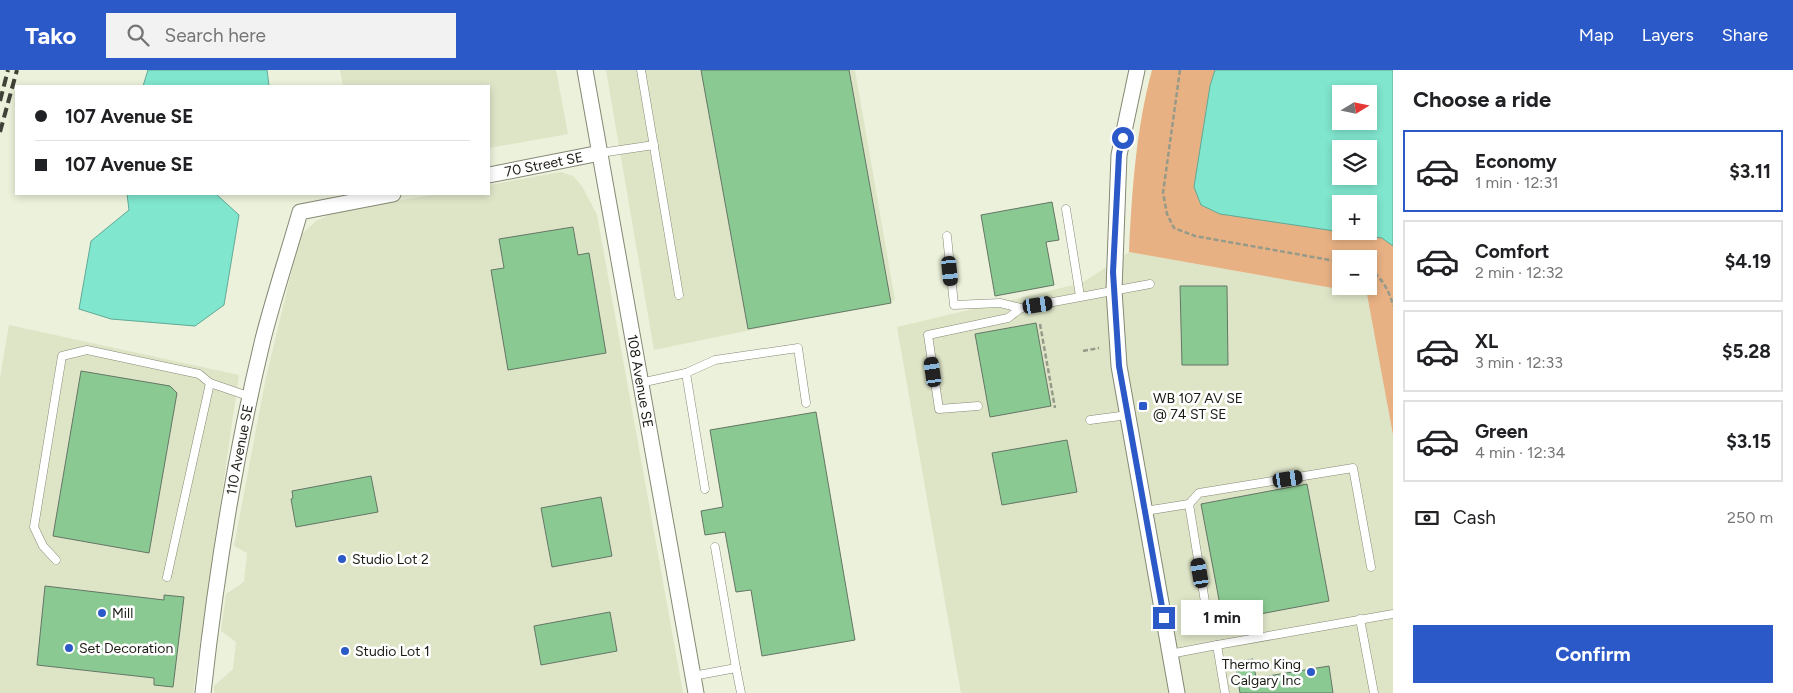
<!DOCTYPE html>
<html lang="en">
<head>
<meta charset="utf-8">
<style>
  :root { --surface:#fff; --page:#f2f2f2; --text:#202124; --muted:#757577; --line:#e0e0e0; --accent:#2c59c8 }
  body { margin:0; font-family:Figtree,sans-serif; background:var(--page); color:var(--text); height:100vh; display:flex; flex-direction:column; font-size:19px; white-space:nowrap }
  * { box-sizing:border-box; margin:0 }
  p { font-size:16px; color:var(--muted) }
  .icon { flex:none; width:28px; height:28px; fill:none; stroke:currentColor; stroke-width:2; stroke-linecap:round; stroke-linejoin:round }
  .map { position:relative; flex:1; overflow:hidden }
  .panel { display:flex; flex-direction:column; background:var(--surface); width:400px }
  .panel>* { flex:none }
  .top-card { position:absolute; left:15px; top:15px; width:475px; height:110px; border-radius:0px; box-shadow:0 2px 8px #0003; display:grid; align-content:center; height:110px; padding:0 20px; background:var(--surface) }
  .needle { width:32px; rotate:80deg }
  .buttons { position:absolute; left:1332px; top:15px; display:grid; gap:10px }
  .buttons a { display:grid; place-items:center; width:45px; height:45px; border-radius:0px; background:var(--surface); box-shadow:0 2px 8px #0003; font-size:25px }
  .end { position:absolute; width:22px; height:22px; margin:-11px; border:6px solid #2c59c8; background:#fff; box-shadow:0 0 0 2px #fff }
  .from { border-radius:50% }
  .bubble { position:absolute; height:35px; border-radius:0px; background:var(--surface); box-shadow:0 2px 8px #0003; font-size:16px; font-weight:700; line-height:35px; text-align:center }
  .car { position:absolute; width:15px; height:30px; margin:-15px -8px; border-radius:6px; box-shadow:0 0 4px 1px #0007; background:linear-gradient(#222 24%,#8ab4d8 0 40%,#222 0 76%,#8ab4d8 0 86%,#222 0) }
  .top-card b { display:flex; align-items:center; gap:18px; height:48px; font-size:19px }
  .top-card b+b { border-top:1px solid var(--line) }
  .top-card i { width:12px; height:12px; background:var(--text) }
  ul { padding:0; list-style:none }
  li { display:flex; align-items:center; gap:15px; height:82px; margin:0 10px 8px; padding:0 10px; border:2px solid var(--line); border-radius:0px }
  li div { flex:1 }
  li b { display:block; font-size:19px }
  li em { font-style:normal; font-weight:700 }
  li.selected { border-color:var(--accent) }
  li>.icon { width:45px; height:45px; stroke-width:1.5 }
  h2 { padding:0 20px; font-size:22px; line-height:60px }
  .pay { display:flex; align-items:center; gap:12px; height:55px; padding:0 20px; font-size:19px }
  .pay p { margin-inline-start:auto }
  .action { display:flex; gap:10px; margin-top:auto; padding:10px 20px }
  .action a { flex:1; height:58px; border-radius:0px; background:var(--accent); color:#fff; font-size:20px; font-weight:700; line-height:58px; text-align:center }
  header { display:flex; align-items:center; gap:30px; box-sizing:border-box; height:70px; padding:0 25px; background:var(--accent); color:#fff }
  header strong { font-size:24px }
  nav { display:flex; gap:28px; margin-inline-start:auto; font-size:18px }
  .search { width:350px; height:45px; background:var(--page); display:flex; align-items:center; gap:12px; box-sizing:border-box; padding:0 18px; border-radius:0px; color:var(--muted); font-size:19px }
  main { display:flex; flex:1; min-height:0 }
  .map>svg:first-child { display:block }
  .built { fill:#dee5c7 }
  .green { fill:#e8b184; fill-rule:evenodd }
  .water { fill:#80e6ce; stroke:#61a996; fill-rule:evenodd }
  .building { fill:#8aca92; stroke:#647566 }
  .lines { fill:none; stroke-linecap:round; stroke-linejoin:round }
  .service-casing { stroke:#848974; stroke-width:9 }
  .minor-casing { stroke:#848974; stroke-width:17 }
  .path { stroke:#969a89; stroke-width:2.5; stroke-dasharray:5 2.5; stroke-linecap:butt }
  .service { stroke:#fff; stroke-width:8 }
  .minor { stroke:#fff; stroke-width:15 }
  .rail { stroke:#404237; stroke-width:4; stroke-dasharray:10 5; stroke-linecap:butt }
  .route { stroke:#2c59c8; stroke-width:6 }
  .poi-dot { fill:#2c59c8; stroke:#fff; stroke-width:2 }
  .labels { text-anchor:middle; stroke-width:5; stroke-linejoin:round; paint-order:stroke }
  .street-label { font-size:14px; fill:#1a1b13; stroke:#fff }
  .poi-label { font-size:14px; fill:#1a1b13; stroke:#fff; text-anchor:start }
</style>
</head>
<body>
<header>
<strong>Tako</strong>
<div class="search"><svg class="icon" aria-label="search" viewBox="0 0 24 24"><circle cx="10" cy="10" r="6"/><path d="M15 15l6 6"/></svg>Search here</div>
<nav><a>Map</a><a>Layers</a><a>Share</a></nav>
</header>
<main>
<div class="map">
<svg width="1393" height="623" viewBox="0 0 1393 623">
  <rect width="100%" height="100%" fill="#ebf1da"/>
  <g class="built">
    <path d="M 340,0 L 556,0 L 568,64 L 489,78 L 489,16 L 343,16 Z"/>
    <path d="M 606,0 L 855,0 L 895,230 L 654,280 Z"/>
    <path d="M 561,102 L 573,106 L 582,116 L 597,145 L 683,623 L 214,623 L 214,616 L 233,599 L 236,572 L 221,561 L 226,524 L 244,512 L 247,483 L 234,476 L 265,312 L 300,166 L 316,151 L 337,141 L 437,124 L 489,124 L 489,115 Z"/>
    <path d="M 1129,182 L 1368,224 L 1393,365 L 1393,623 L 961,623 L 897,257 L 1082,213 Z"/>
    <path d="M 9,255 L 239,305 L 193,623 L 0,623 L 0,308 Z"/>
  </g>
  <path class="green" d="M 1152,0 L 1393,0 L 1393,365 L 1367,224 L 1129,182 C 1132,121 1136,59 1152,0 ZM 1341,24 L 1369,24 L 1369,51 L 1341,51 ZM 1341,79 L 1369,79 L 1369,106 L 1341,106 ZM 1341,134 L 1369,134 L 1369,161 L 1341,161 ZM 1341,189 L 1369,189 L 1369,216 L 1341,216 Z"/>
  <g class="water">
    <path d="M 148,0 L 267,0 L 269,16 L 143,16 Z"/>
    <path d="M 1215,0 L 1393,0 L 1393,176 L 1382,168 L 1220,144 L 1201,135 L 1194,117 L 1210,16 ZM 1341,24 L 1369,24 L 1369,51 L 1341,51 ZM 1341,79 L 1369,79 L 1369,106 L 1341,106 ZM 1341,134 L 1369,134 L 1369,161 L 1341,161 Z"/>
    <path d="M 127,124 L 216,124 L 239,145 L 224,235 L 195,256 L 111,249 L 79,239 L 91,171 L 129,140 Z"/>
  </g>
  <g class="building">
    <path d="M 701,0 L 849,0 L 891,233 L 748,259 Z"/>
    <path d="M 1052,132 L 1059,170 L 1046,172 L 1054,215 L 995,226 L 981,145 Z"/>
    <path d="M 573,157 L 578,185 L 589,183 L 606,283 L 508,300 L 491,200 L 504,198 L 499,169 Z"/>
    <path d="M 1180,216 L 1227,216 L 1228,295 L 1182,295 Z"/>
    <path d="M 1036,253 L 1051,336 L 990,347 L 975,264 Z"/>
    <path d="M 81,301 L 170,316 L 177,323 L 149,483 L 53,466 Z"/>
    <path d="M 816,342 L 855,570 L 762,586 L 751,520 L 736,522 L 725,462 L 705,465 L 701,441 L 723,437 L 710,360 Z"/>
    <path d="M 1067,370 L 1077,422 L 1002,435 L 992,383 Z"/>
    <path d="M 371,406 L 378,442 L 296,457 L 291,429 L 293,428 L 292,421 Z"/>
    <path d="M 1307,414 L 1329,531 L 1223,551 L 1201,434 Z"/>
    <path d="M 601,427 L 612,486 L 552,497 L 541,438 Z"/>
    <path d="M 45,516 L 164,530 L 164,525 L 184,527 L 173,617 L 154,615 L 154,608 L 37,595 Z"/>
    <path d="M 610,542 L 617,581 L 541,595 L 534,556 Z"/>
    <path d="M 1253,589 L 1256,608 L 1329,596 L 1333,623 L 1240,623 L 1235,592 Z"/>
  </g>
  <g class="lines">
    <defs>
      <g id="service">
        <path d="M 641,0 L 679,225"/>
        <path d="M 600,83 L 654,75"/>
        <path d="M 1066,139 L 1080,226"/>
        <path d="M 947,166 L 954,235 L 1000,233 L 1021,238"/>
        <path d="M 686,303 L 705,419"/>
        <path d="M 640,313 L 686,303 L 715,290 L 798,278 L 806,333"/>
        <path d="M 978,336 L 939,339 L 928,265 L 1008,248 L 1021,238 L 1150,214"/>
        <path d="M 1090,350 L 1128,345"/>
        <path d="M 1189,434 L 1199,423 L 1353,398 L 1371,497"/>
        <path d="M 1145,441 L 1189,434 L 1206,538"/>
        <path d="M 715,477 L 736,598"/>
        <path d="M 56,490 L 43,476 L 34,457 L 62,286 L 87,280 L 199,304 L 210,313"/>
        <path d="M 167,507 L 210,313 L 251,327"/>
        <path d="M 1360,549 L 1374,623"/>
        <path d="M 1217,575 L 1393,544"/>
        <path d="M 1170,584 L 1217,575 L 1225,623"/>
        <path d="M 693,606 L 736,598 L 741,623"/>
      </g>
      <g id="minor">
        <path id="s1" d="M 585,0 L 696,623"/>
        <path d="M 1137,0 L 1119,85 L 1114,220 L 1119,296 L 1177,623"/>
        <path id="s2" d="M 489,105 L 600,83"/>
        <path id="s3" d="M 203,623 C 216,505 235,385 263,269 C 274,226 288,184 300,142 L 393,124"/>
      </g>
    </defs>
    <use href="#service" class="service-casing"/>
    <use href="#minor" class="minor-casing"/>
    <g class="path">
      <path d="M 1180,0 L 1163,123 L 1167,144 L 1174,158 L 1195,166 L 1341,192"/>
      <path d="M 1369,198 C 1381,207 1390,221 1393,236"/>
      <path d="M 1040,254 L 1055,338"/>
      <path d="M 1083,281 L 1099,278"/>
    </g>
    <use href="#service" class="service"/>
    <use href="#minor" class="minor"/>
    <g class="rail">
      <path d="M 0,31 L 8,0"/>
      <path d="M 0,62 L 17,0"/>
    </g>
  </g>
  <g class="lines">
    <path class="route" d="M 1123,68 L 1119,84 L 1113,202 L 1119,296 L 1164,548"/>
  </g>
  <g class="poi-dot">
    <rect x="1138" y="331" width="10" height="10" rx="2.5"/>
    <circle cx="342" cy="489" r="5"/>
    <circle cx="102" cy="543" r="5"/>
    <circle cx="69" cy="578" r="5"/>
    <circle cx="345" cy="581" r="5"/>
    <circle cx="1311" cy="602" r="5"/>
  </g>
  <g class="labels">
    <g class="street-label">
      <text dy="5" stroke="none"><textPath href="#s2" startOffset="56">70 Street SE</textPath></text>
      <text dy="5" stroke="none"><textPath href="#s1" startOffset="316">108 Avenue SE</textPath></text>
      <text dy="5" stroke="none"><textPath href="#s3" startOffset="246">110 Avenue SE</textPath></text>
    </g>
    <g class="poi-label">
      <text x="1153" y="333">WB 107 AV SE<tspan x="1153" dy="16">@ 74 ST SE</tspan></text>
      <text x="352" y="494">Studio Lot 2</text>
      <text x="112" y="548">Mill</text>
      <text x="79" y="583">Set Decoration</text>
      <text x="355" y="586">Studio Lot 1</text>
      <text x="1301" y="599" text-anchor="end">Thermo King<tspan x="1301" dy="16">Calgary Inc</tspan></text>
    </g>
  </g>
</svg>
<div class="buttons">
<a><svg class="needle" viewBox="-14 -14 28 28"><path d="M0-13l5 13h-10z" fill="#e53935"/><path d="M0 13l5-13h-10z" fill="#757577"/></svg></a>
<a><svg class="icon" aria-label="layers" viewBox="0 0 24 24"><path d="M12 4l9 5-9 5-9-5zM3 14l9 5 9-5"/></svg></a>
<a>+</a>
<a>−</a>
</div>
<i class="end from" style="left:1123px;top:68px"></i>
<i class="end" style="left:1164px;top:548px"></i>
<div class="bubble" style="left:1181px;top:530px;width:82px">1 min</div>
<i class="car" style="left:950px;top:201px;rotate:174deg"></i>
<i class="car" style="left:1038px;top:235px;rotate:81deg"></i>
<i class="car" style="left:933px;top:302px;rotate:352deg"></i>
<i class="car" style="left:1288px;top:409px;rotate:81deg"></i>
<i class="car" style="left:1200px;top:503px;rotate:350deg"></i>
<div class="top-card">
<b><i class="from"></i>107 Avenue SE</b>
<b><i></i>107 Avenue SE</b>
</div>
</div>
<section class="panel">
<h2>Choose a ride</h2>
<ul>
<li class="selected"><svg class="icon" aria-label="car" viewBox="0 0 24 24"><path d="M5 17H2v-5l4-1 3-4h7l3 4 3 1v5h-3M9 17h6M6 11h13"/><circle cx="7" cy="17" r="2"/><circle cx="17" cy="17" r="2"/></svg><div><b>Economy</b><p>1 min · 12:31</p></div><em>$3.11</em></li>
<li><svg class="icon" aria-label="car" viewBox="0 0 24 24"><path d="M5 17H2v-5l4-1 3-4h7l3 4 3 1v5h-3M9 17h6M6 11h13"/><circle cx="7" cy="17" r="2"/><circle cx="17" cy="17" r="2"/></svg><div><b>Comfort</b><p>2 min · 12:32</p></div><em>$4.19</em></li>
<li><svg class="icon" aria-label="car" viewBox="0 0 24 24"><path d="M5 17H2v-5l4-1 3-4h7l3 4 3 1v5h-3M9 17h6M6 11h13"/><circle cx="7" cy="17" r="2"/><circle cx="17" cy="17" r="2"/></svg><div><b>XL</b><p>3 min · 12:33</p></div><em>$5.28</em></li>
<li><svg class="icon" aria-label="car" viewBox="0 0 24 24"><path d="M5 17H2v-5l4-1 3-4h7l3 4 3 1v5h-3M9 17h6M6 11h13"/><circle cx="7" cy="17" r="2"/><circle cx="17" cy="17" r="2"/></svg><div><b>Green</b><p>4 min · 12:34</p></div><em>$3.15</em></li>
</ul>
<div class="pay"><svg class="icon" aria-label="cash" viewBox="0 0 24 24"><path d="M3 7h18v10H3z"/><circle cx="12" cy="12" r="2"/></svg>Cash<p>250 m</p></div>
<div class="action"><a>Confirm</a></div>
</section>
</main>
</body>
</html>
